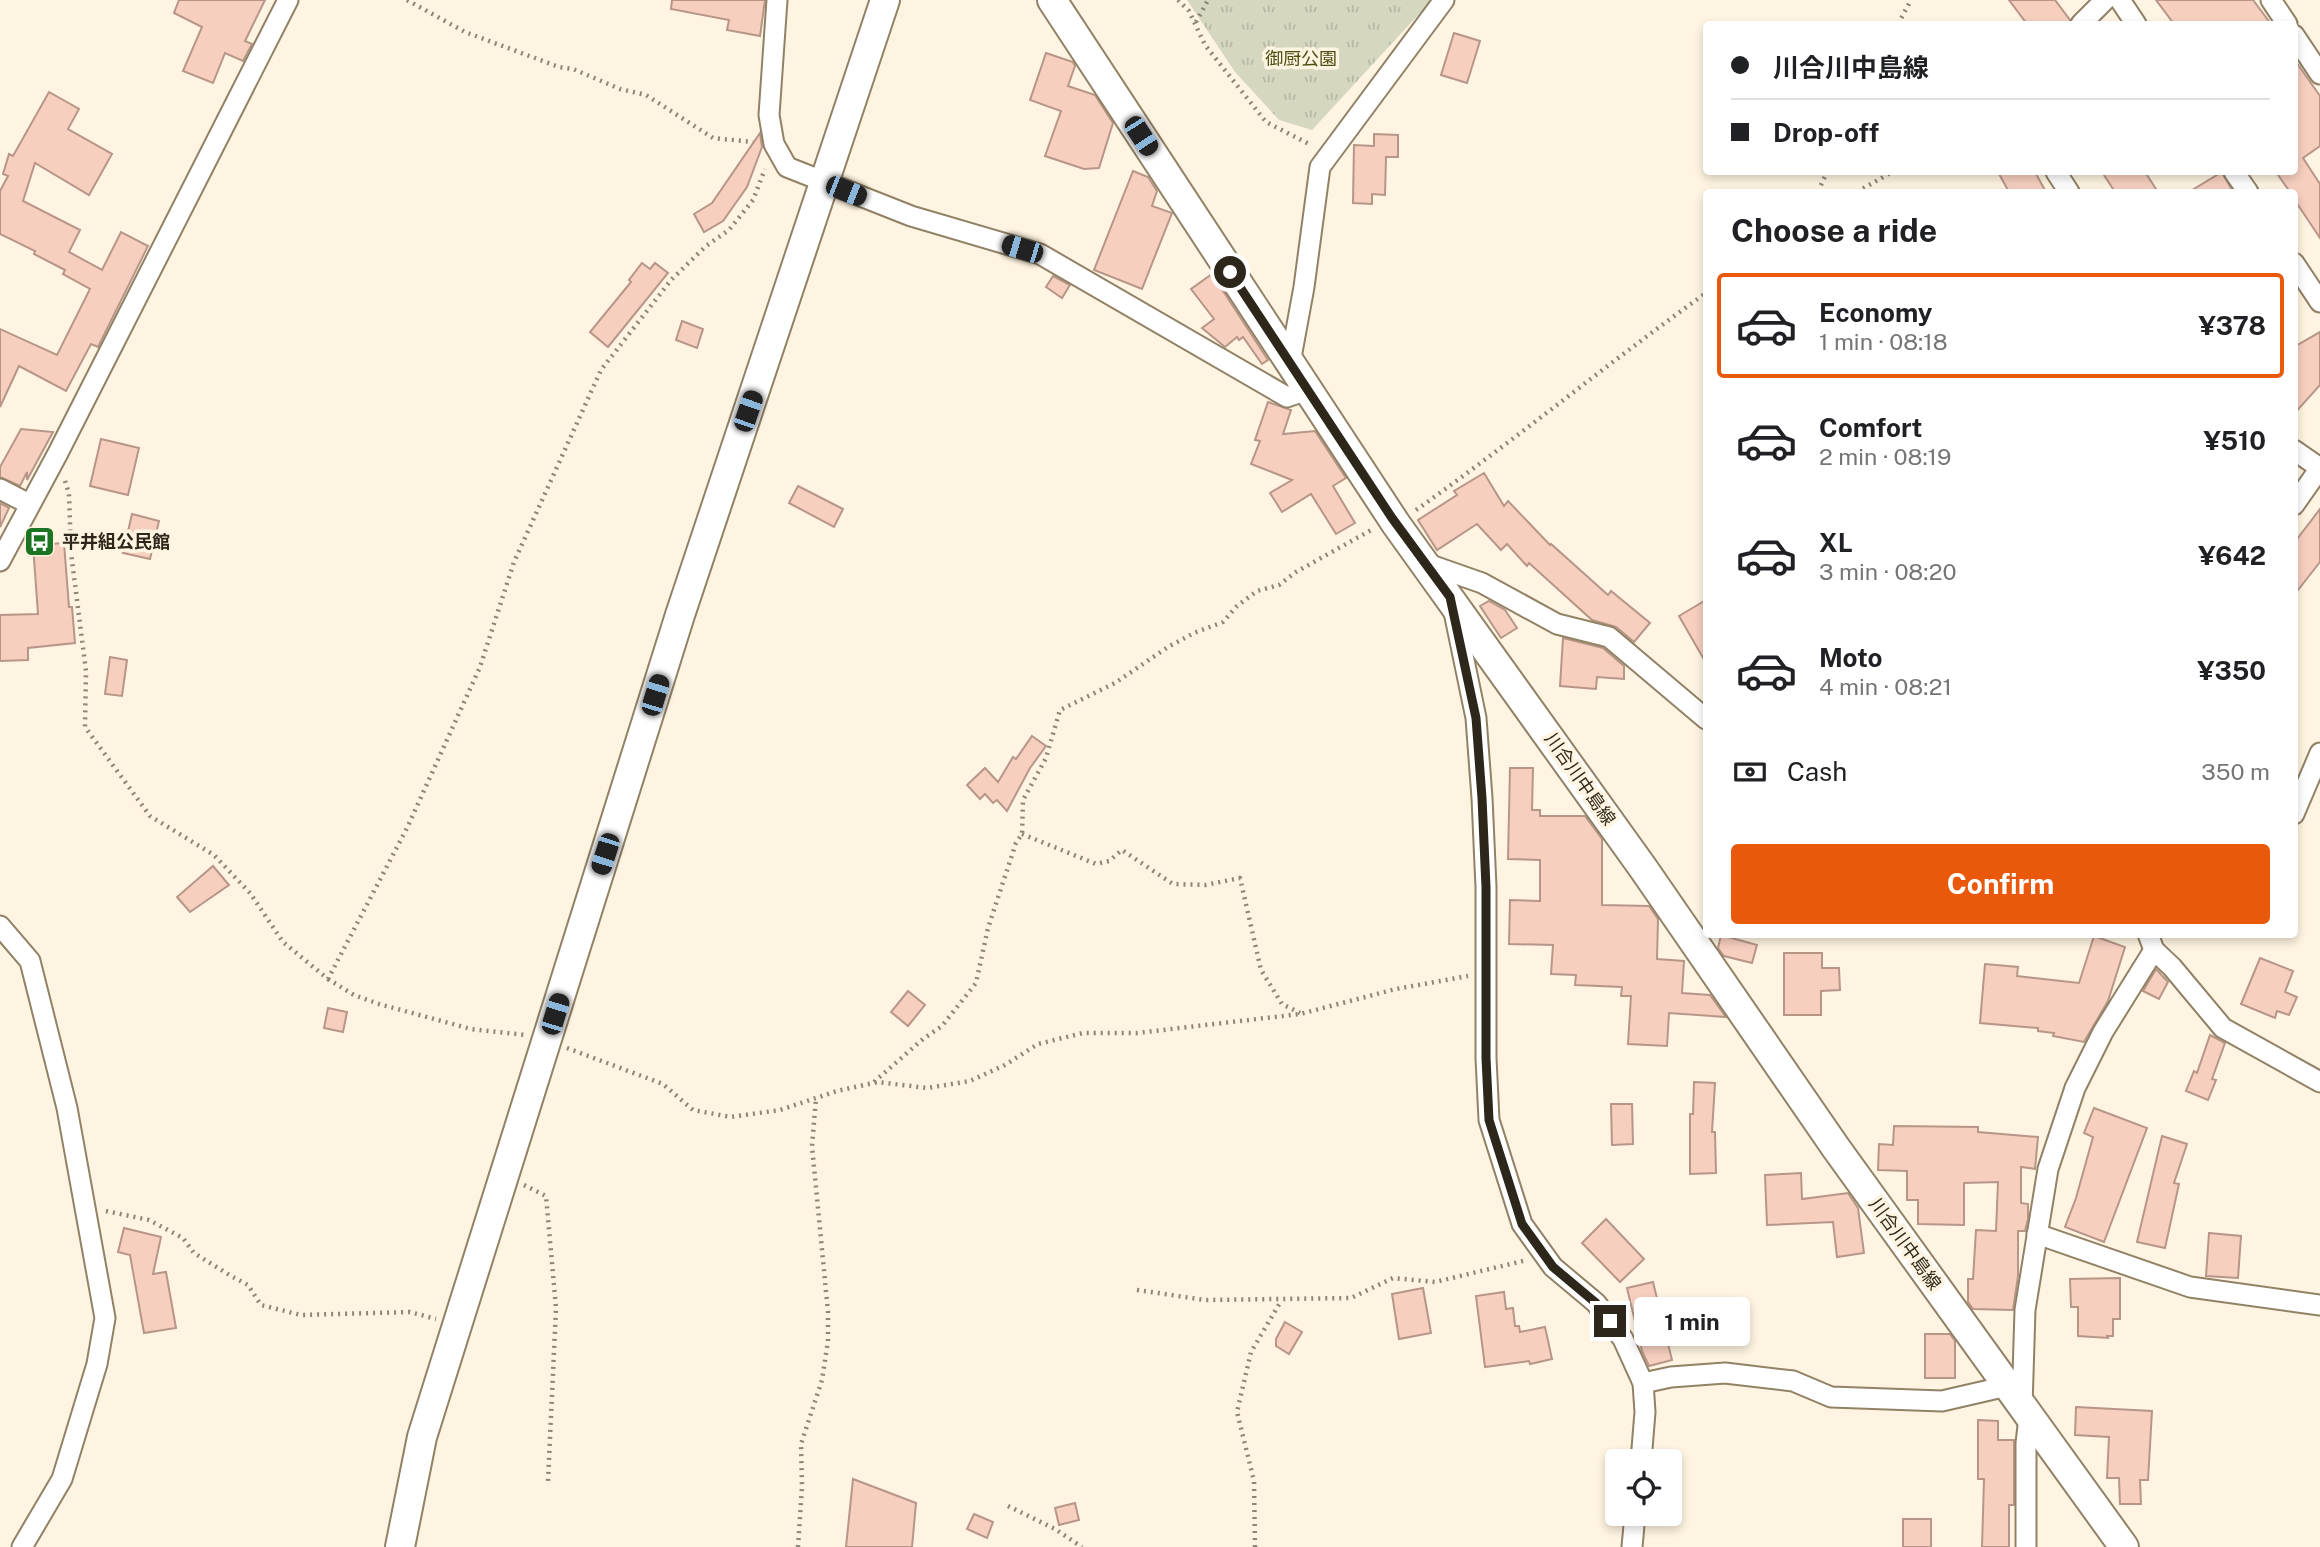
<!DOCTYPE html>
<html lang="en">
<head>
<meta charset="utf-8">
<style>
  :root { --surface:#fff; --page:#f6f6f6; --text:#202124; --muted:#757577; --line:#e0e0e0; --accent:#ea580c }
  body { margin:0; font-family:"Public Sans","Noto Sans JP",sans-serif; background:var(--page); color:var(--text); height:100vh; display:flex; flex-direction:column; font-size:26px; white-space:nowrap }
  * { box-sizing:border-box; margin:0 }
  p { font-size:23px; color:var(--muted) }
  .icon { flex:none; width:38px; height:38px; fill:none; stroke:currentColor; stroke-width:2; stroke-linecap:round; stroke-linejoin:round }
  .map { position:relative; flex:1; overflow:hidden }
  .panel { position:absolute; left:1703px; top:189px; width:595px; height:749px; display:flex; flex-direction:column; background:var(--surface); border-radius:7px; box-shadow:0 4px 10px #0003 }
  .panel>* { flex:none }
  .guide { position:absolute; left:1703px; top:21px; width:595px; height:154px; border-radius:7px; box-shadow:0 4px 10px #0003; display:grid; align-content:center; height:154px; padding:0 28px; background:var(--surface) }
  .buttons { position:absolute; left:1605px; top:1449px; display:grid; gap:14px }
  .buttons a { display:grid; place-items:center; width:77px; height:77px; border-radius:7px; background:var(--surface); box-shadow:0 4px 10px #0003; font-size:35px }
  .end { position:absolute; width:32px; height:32px; margin:-16px; border:9px solid #2d271b; background:#fff; box-shadow:0 0 0 4px #fff }
  .from { border-radius:50% }
  .bubble { position:absolute; height:49px; border-radius:7px; background:var(--surface); box-shadow:0 4px 10px #0003; font-size:23px; font-weight:700; line-height:49px; text-align:center }
  .car { position:absolute; width:21px; height:42px; margin:-21px -10px; border-radius:9px; box-shadow:0 0 5px 2px #0007; background:linear-gradient(#222 24%,#8ab4d8 0 40%,#222 0 76%,#8ab4d8 0 86%,#222 0) }
  .guide b { display:flex; align-items:center; gap:24px; height:66px; font-size:26px }
  .guide b+b { border-top:2px solid var(--line) }
  .guide i { width:18px; height:18px; background:var(--text) }
  ul { padding:0; list-style:none }
  li { display:flex; align-items:center; gap:21px; height:105px; margin:0 14px 10px; padding:0 14px; border:4px solid transparent; border-radius:7px }
  li div { flex:1 }
  li b { display:block; font-size:26px }
  li em { font-style:normal; font-weight:700 }
  li.selected { border-color:var(--accent) }
  li>.icon { width:63px; height:63px; stroke-width:1.5 }
  h2 { padding:0 28px; font-size:32px; line-height:84px }
  .pay { display:flex; align-items:center; gap:18px; height:77px; padding:0 28px; font-size:26px }
  .pay p { margin-inline-start:auto }
  .primary-button { display:flex; gap:14px; margin-top:auto; padding:14px 28px }
  .primary-button a { flex:1; height:80px; border-radius:7px; background:var(--accent); color:#fff; font-size:28px; font-weight:700; line-height:80px; text-align:center }
  .map>svg:first-child { display:block }
  .park { fill:url(#park-tufts) }
  .building { fill:#f6cfbf; stroke:#b79688; stroke-width:2 }
  .lines { fill:none; stroke-linecap:round; stroke-linejoin:round }
  .street-casing { stroke:#918165; stroke-width:23 }
  .secondary-casing { stroke:#918165; stroke-width:32 }
  .path { stroke:#8d8576; stroke-width:4.5; stroke-dasharray:2 5; stroke-linecap:butt }
  .street { stroke:#fff; stroke-width:19 }
  .secondary { stroke:#fff; stroke-width:28 }
  .route { stroke:#2d271b; stroke-width:9 }
  .labels { text-anchor:middle; stroke-width:7; stroke-linejoin:round; paint-order:stroke }
  .park-label { font-size:18px; fill:#4d4e11; stroke:#fef4e1 }
  .poi-label { font-size:18px; font-weight:bold; fill:#2d271b; stroke:#fef4e1; text-anchor:start }
  .street-label { font-size:18px; fill:#2d271b; stroke:#fef4e1 }
</style>
</head>
<body>
<div class="map">
<svg width="2320" height="1547" viewBox="0 0 2320 1547">
  <defs>
    <pattern id="park-tufts" width="24" height="20" patternUnits="userSpaceOnUse" patternTransform="scale(1.75)"><rect width="24" height="20" fill="#d5d7bf"/><path d="M3 7l-1-3M5 7V3M7 7l1-3M15 17l-1-3M17 17v-4M19 17l1-3" fill="none" stroke="#b7b9a4"/></pattern>
  </defs>
  <rect width="100%" height="100%" fill="#fef4e1"/>
  <path class="park" d="M 1187,0 L 1432,0 L 1312,130 L 1279,120 L 1235,72 Z"/>
  <g class="building">
    <path d="M 179,0 L 265,0 L 245,41 L 252,44 L 243,61 L 225,53 L 213,83 L 183,71 L 202,27 L 174,13 Z"/>
    <path d="M 672,0 L 765,0 L 760,36 L 727,30 L 729,20 L 671,9 Z"/>
    <path d="M 2009,0 L 2055,0 L 2070,20 L 2069,24 L 2027,24 Z"/>
    <path d="M 2156,0 L 2253,0 L 2271,24 L 2174,24 Z"/>
    <path d="M 1454,33 L 1480,41 L 1467,83 L 1441,75 Z"/>
    <path d="M 1046,53 L 1073,62 L 1075,66 L 1068,86 L 1095,95 L 1113,123 L 1099,168 L 1084,169 L 1045,156 L 1061,111 L 1030,100 Z"/>
    <path d="M 2294,59 L 2320,96 L 2320,146 L 2303,158 L 2320,184 L 2320,238 L 2294,199 L 2294,192 L 2290,192 L 2276,172 L 2294,172 Z"/>
    <path d="M 49,92 L 79,109 L 68,129 L 112,154 L 89,195 L 35,163 L 23,201 L 80,230 L 69,252 L 102,270 L 121,232 L 148,246 L 98,347 L 91,344 L 66,391 L 19,366 L 0,407 L 0,329 L 57,355 L 90,289 L 63,274 L 65,270 L 34,254 L 35,251 L 0,234 L 0,191 L 8,176 L 3,174 L 9,154 L 13,156 Z"/>
    <path d="M 760,133 L 762,147 L 747,187 L 723,221 L 704,232 L 694,214 L 712,203 Z"/>
    <path d="M 1374,134 L 1398,135 L 1398,157 L 1386,157 L 1385,195 L 1372,194 L 1372,204 L 1353,203 L 1354,145 L 1374,146 Z"/>
    <path d="M 1133,171 L 1148,177 L 1157,191 L 1152,206 L 1172,213 L 1142,289 L 1094,270 Z"/>
    <path d="M 1998,172 L 2035,172 L 2046,192 L 2009,192 Z"/>
    <path d="M 2102,172 L 2145,172 L 2158,192 L 2115,192 Z"/>
    <path d="M 2222,172 L 2233,192 L 2189,192 Z"/>
    <path d="M 642,263 L 650,269 L 655,263 L 668,273 L 608,347 L 590,332 L 631,282 L 629,280 Z"/>
    <path d="M 1212,274 L 1268,360 L 1262,364 L 1243,337 L 1239,340 L 1237,337 L 1225,347 L 1202,328 L 1214,319 L 1191,289 Z"/>
    <path d="M 1053,276 L 1070,285 L 1062,298 L 1046,287 Z"/>
    <path d="M 682,321 L 703,329 L 697,348 L 676,340 Z"/>
    <path d="M 2320,332 L 2320,385 L 2294,414 L 2294,347 Z"/>
    <path d="M 1268,402 L 1291,410 L 1283,434 L 1315,431 L 1346,478 L 1333,486 L 1355,523 L 1336,534 L 1311,494 L 1282,512 L 1270,493 L 1292,480 L 1251,464 L 1260,441 L 1255,440 Z"/>
    <path d="M 21,429 L 53,432 L 27,480 L 27,472 L 20,486 L 0,477 L 0,467 Z"/>
    <path d="M 101,439 L 139,448 L 128,495 L 90,486 Z"/>
    <path d="M 1484,473 L 1504,506 L 1508,501 L 1550,545 L 1551,544 L 1608,595 L 1611,591 L 1650,623 L 1634,642 L 1616,627 L 1592,620 L 1529,563 L 1527,566 L 1507,544 L 1501,550 L 1477,524 L 1437,550 L 1418,520 L 1457,495 L 1454,491 Z"/>
    <path d="M 798,486 L 843,509 L 834,527 L 789,503 Z"/>
    <path d="M 0,503 L 9,508 L 0,527 Z"/>
    <path d="M 2320,509 L 2320,562 L 2294,595 L 2294,543 Z"/>
    <path d="M 132,514 L 159,521 L 150,559 L 123,553 Z"/>
    <path d="M 64,543 L 69,607 L 72,607 L 75,643 L 28,648 L 28,660 L 0,661 L 0,615 L 38,614 L 33,545 Z"/>
    <path d="M 1706,600 L 1706,663 L 1679,616 Z"/>
    <path d="M 1489,601 L 1505,610 L 1517,628 L 1501,638 L 1480,606 Z"/>
    <path d="M 1563,638 L 1603,648 L 1624,666 L 1624,679 L 1597,677 L 1596,689 L 1560,686 Z"/>
    <path d="M 110,657 L 127,660 L 122,696 L 105,694 Z"/>
    <path d="M 1032,736 L 1046,746 L 1030,768 L 1007,811 L 997,800 L 993,803 L 985,794 L 980,799 L 967,785 L 985,768 L 998,782 L 1013,757 L 1016,759 Z"/>
    <path d="M 1510,768 L 1533,768 L 1532,810 L 1540,810 L 1540,816 L 1585,816 L 1602,839 L 1602,905 L 1649,906 L 1658,919 L 1657,959 L 1684,961 L 1682,993 L 1710,995 L 1726,1017 L 1669,1013 L 1667,1046 L 1628,1044 L 1631,996 L 1621,996 L 1622,987 L 1575,985 L 1576,975 L 1551,974 L 1553,945 L 1509,944 L 1510,900 L 1540,901 L 1540,860 L 1508,859 Z"/>
    <path d="M 213,866 L 229,885 L 190,912 L 177,897 Z"/>
    <path d="M 1721,935 L 1757,945 L 1752,963 L 1724,956 L 1718,948 Z"/>
    <path d="M 2094,936 L 2125,947 L 2108,1001 L 2084,1042 L 2053,1036 L 2054,1033 L 2038,1031 L 2038,1028 L 1980,1023 L 1985,964 L 2018,967 L 2017,976 L 2079,983 Z"/>
    <path d="M 1784,953 L 1822,953 L 1822,968 L 1839,968 L 1840,990 L 1821,991 L 1821,1015 L 1784,1015 Z"/>
    <path d="M 2260,958 L 2293,971 L 2285,992 L 2297,997 L 2289,1015 L 2277,1011 L 2275,1018 L 2241,1004 Z"/>
    <path d="M 2156,969 L 2168,982 L 2159,999 L 2143,991 Z"/>
    <path d="M 908,991 L 925,1005 L 908,1026 L 891,1012 Z"/>
    <path d="M 328,1008 L 347,1012 L 343,1032 L 324,1028 Z"/>
    <path d="M 2210,1035 L 2225,1043 L 2212,1079 L 2216,1080 L 2208,1100 L 2186,1091 L 2194,1071 L 2197,1073 Z"/>
    <path d="M 1694,1082 L 1715,1083 L 1712,1132 L 1715,1132 L 1716,1173 L 1690,1174 L 1690,1114 L 1693,1114 Z"/>
    <path d="M 1611,1104 L 1632,1104 L 1633,1144 L 1612,1145 Z"/>
    <path d="M 2094,1108 L 2147,1128 L 2104,1242 L 2065,1227 L 2076,1198 L 2093,1137 L 2084,1133 Z"/>
    <path d="M 1894,1126 L 1978,1127 L 1978,1132 L 2038,1137 L 2035,1169 L 2021,1167 L 2021,1203 L 2028,1204 L 2028,1219 L 2025,1231 L 2018,1231 L 2018,1276 L 2013,1310 L 1973,1309 L 1968,1302 L 1968,1279 L 1973,1279 L 1976,1230 L 1996,1231 L 1998,1182 L 1964,1183 L 1964,1225 L 1918,1224 L 1918,1200 L 1907,1200 L 1907,1171 L 1878,1170 L 1879,1144 L 1893,1145 Z"/>
    <path d="M 2162,1136 L 2187,1144 L 2174,1183 L 2179,1184 L 2165,1248 L 2137,1242 Z"/>
    <path d="M 1801,1173 L 1802,1199 L 1848,1193 L 1858,1208 L 1864,1253 L 1837,1257 L 1833,1222 L 1767,1225 L 1765,1175 Z"/>
    <path d="M 1606,1219 L 1644,1259 L 1620,1282 L 1582,1243 Z"/>
    <path d="M 124,1228 L 161,1237 L 153,1274 L 166,1272 L 176,1328 L 144,1333 L 130,1255 L 118,1252 Z"/>
    <path d="M 2209,1233 L 2241,1236 L 2238,1278 L 2206,1276 Z"/>
    <path d="M 2120,1278 L 2120,1319 L 2113,1319 L 2113,1336 L 2107,1336 L 2108,1338 L 2078,1336 L 2078,1307 L 2071,1307 L 2070,1279 Z"/>
    <path d="M 1653,1282 L 1672,1360 L 1649,1366 L 1642,1351 L 1627,1288 Z"/>
    <path d="M 1423,1288 L 1431,1333 L 1399,1339 L 1392,1294 Z"/>
    <path d="M 1504,1292 L 1506,1309 L 1513,1308 L 1515,1326 L 1519,1326 L 1520,1332 L 1545,1327 L 1552,1359 L 1530,1364 L 1529,1361 L 1485,1367 L 1476,1296 Z"/>
    <path d="M 1285,1322 L 1302,1332 L 1289,1354 L 1276,1346 L 1276,1339 Z"/>
    <path d="M 1925,1334 L 1950,1334 L 1955,1341 L 1955,1378 L 1925,1378 Z"/>
    <path d="M 2076,1407 L 2152,1411 L 2148,1480 L 2140,1480 L 2141,1504 L 2120,1504 L 2119,1478 L 2107,1478 L 2109,1437 L 2075,1435 Z"/>
    <path d="M 1978,1420 L 1998,1421 L 1998,1440 L 2014,1440 L 2014,1505 L 2009,1505 L 2009,1547 L 1982,1547 L 1984,1479 L 1978,1479 Z"/>
    <path d="M 853,1479 L 916,1503 L 912,1547 L 846,1547 Z"/>
    <path d="M 1075,1503 L 1079,1520 L 1059,1525 L 1055,1508 Z"/>
    <path d="M 974,1514 L 993,1522 L 987,1538 L 967,1529 Z"/>
    <rect x="1903" y="1519" width="28" height="28"/>
  </g>
  <g class="lines">
    <defs>
      <g id="street">
        <path d="M 777,0 L 769,115 L 774,144 L 787,167 L 911,216 L 1040,254 L 1287,397 L 1307,390"/>
        <path d="M 2120,0 L 2136,24"/>
        <path d="M 2271,0 L 2287,24"/>
        <path d="M 2081,24 L 2105,0"/>
        <path d="M 2294,35 L 2320,74"/>
        <path d="M 2056,172 L 2069,192"/>
        <path d="M 2234,172 L 2248,192"/>
        <path d="M 2294,263 L 2320,302"/>
        <path d="M 1290,363 L 1304,287 L 1320,167 L 1444,0"/>
        <path d="M 2294,450 L 2320,468"/>
        <path d="M 0,489 L 29,504"/>
        <path d="M 2294,505 L 2320,468"/>
        <path d="M 0,561 L 58,453 L 288,0"/>
        <path d="M 1425,563 L 1482,583 L 1557,624 L 1609,637 L 1706,719"/>
        <path d="M 1454,612 L 1476,718 L 1482,798 L 1486,887 L 1486,1058 L 1489,1120 L 1522,1224 L 1553,1267 L 1596,1303 L 1623,1339 L 1643,1383 L 1645,1412 L 1641,1461"/>
        <path d="M 2294,814 L 2320,753"/>
        <path d="M 0,926 L 30,961 L 67,1108 L 105,1318 L 97,1364 L 62,1479 L 22,1547"/>
        <path d="M 2148,934 L 2154,950 L 2172,967 L 2223,1028 L 2320,1082"/>
        <path d="M 2037,1234 L 2190,1287 L 2320,1305"/>
        <path d="M 1643,1383 L 1671,1377 L 1725,1373 L 1793,1381 L 1831,1397 L 1942,1401 L 2007,1386"/>
        <path d="M 2022,1407 L 2025,1310 L 2048,1169 L 2075,1088 L 2103,1032 L 2154,950"/>
        <path d="M 1632,1547 L 1635,1514"/>
        <path d="M 2026,1547 L 2026,1443 L 2029,1417"/>
      </g>
      <g id="secondary">
        <path d="M 1052,0 L 1396,524 L 1643,868 L 1836,1148 L 2124,1547"/>
        <path d="M 400,1547 L 422,1437 L 680,615 L 885,0"/>
      </g>
    </defs>
    <use href="#street" class="street-casing"/>
    <use href="#secondary" class="secondary-casing"/>
    <g class="path">
      <path d="M 407,0 L 465,32 L 559,67 L 573,69 L 620,89 L 646,95 L 713,138 L 753,142"/>
      <path d="M 1178,0 L 1189,11 L 1205,45 L 1266,122 L 1311,145"/>
      <path d="M 1196,22 L 1208,0"/>
      <path d="M 1898,24 L 1911,0"/>
      <path d="M 1820,192 L 1820,187 L 1827,172"/>
      <path d="M 1857,192 L 1892,172"/>
      <path d="M 65,481 L 69,494 L 71,553 L 86,671 L 85,727 L 150,816 L 214,855 L 250,893 L 283,942 L 328,979 L 407,828 L 480,667 L 514,562 L 601,370 L 671,280 L 706,246 L 729,230 L 753,200 L 765,169"/>
      <path d="M 1416,510 C 1515,440 1608,363 1706,293"/>
      <path d="M 1022,834 L 1096,864 L 1109,861 L 1122,850 L 1173,884 L 1205,885 L 1240,878 L 1261,970 L 1282,1004 L 1300,1013"/>
      <path d="M 328,979 L 354,995 L 379,1004 L 471,1029 L 525,1035"/>
      <path d="M 567,1048 L 663,1084 L 693,1110 L 731,1117 L 780,1110 L 837,1091 L 878,1082 L 927,1088 L 970,1081 L 1005,1065 L 1038,1044 L 1083,1033 L 1137,1033 L 1300,1014 L 1396,989 L 1468,976"/>
      <path d="M 874,1082 L 923,1039 L 942,1026 L 976,983 L 988,928 L 1016,843 L 1022,834 L 1023,800 L 1046,758 L 1060,710 L 1115,683 L 1168,647 L 1194,633 L 1223,622 L 1237,606 L 1257,591 L 1279,585 L 1296,572 L 1373,529"/>
      <path d="M 524,1185 L 546,1196 L 556,1308 L 548,1481"/>
      <path d="M 106,1211 L 149,1220 L 183,1238 L 194,1253 L 231,1276 L 248,1285 L 261,1305 L 301,1315 L 410,1312 L 436,1319"/>
      <path d="M 1137,1290 L 1205,1300 L 1351,1298 L 1393,1278 L 1435,1282 L 1527,1260"/>
      <path d="M 1008,1506 L 1055,1529 L 1082,1547"/>
      <path d="M 798,1547 L 802,1487 L 801,1444 L 822,1380 L 828,1341 L 828,1312 L 812,1146 L 816,1098"/>
      <path d="M 1255,1547 L 1254,1481 L 1237,1412 L 1251,1352 L 1281,1301"/>
    </g>
    <use href="#street" class="street"/>
    <use href="#secondary" class="secondary"/>
  </g>
  <g class="lines">
    <path class="route" d="M 1230,272 L 1392,518 L 1450,597 L 1476,718 L 1482,798 L 1486,887 L 1486,1058 L 1489,1120 L 1522,1224 L 1553,1267 L 1596,1303 L 1610,1321"/>
  </g>
  <defs>
    <symbol id="bus-square" viewBox="-11 -11 22 22"><rect x="-9" y="-9" width="18" height="18" rx="4" fill="#1b7421" stroke="#fef4e1"/><path d="M-5-6H5V4H4V6H2V4H-2V6H-4V4H-5ZM-3.5-4V0h7V-4ZM-3.5 1.2v1.5H-2V1.2ZM2 1.2v1.5H3.5V1.2Z" fill="#fff"/></symbol>
  </defs>
  <g fill-rule="evenodd">
    <use href="#bus-square" x="22" y="524" width="35" height="35"/>
  </g>
  <g class="labels">
    <g class="park-label">
      <text x="1301" y="65">御厨公園</text>
    </g>
    <g class="poi-label">
      <text x="62" y="548">平井組公民館</text>
    </g>
    <g class="street-label">
      <text transform="translate(1580 779) rotate(55)" y="6">川合川中島線</text>
      <text transform="translate(1905 1244) rotate(54)" y="6">川合川中島線</text>
    </g>
  </g>
</svg>
<div class="buttons">
<a><svg class="icon" aria-label="locate" viewBox="0 0 24 24"><circle cx="12" cy="12" r="6"/><path d="M12 2v4M12 18v4M2 12h4M18 12h4"/></svg></a>
</div>
<i class="end from" style="left:1230px;top:272px"></i>
<i class="end" style="left:1610px;top:1321px"></i>
<div class="bubble" style="left:1634px;top:1297px;width:116px">1 min</div>
<i class="car" style="left:1141px;top:136px;rotate:147deg"></i>
<i class="car" style="left:846px;top:191px;rotate:112deg"></i>
<i class="car" style="left:1022px;top:249px;rotate:287deg"></i>
<i class="car" style="left:748px;top:411px;rotate:19deg"></i>
<i class="car" style="left:655px;top:695px;rotate:17deg"></i>
<i class="car" style="left:605px;top:854px;rotate:198deg"></i>
<i class="car" style="left:555px;top:1014px;rotate:17deg"></i>
<div class="guide">
<b><i class="from"></i>川合川中島線</b>
<b><i></i>Drop-off</b>
</div>
<section class="panel">
<h2>Choose a ride</h2>
<ul>
<li class="selected"><svg class="icon" aria-label="car" viewBox="0 0 24 24"><path d="M5 17H2v-5l4-1 3-4h7l3 4 3 1v5h-3M9 17h6M6 11h13"/><circle cx="7" cy="17" r="2"/><circle cx="17" cy="17" r="2"/></svg><div><b>Economy</b><p>1 min · 08:18</p></div><em>¥378</em></li>
<li><svg class="icon" aria-label="car" viewBox="0 0 24 24"><path d="M5 17H2v-5l4-1 3-4h7l3 4 3 1v5h-3M9 17h6M6 11h13"/><circle cx="7" cy="17" r="2"/><circle cx="17" cy="17" r="2"/></svg><div><b>Comfort</b><p>2 min · 08:19</p></div><em>¥510</em></li>
<li><svg class="icon" aria-label="car" viewBox="0 0 24 24"><path d="M5 17H2v-5l4-1 3-4h7l3 4 3 1v5h-3M9 17h6M6 11h13"/><circle cx="7" cy="17" r="2"/><circle cx="17" cy="17" r="2"/></svg><div><b>XL</b><p>3 min · 08:20</p></div><em>¥642</em></li>
<li><svg class="icon" aria-label="car" viewBox="0 0 24 24"><path d="M5 17H2v-5l4-1 3-4h7l3 4 3 1v5h-3M9 17h6M6 11h13"/><circle cx="7" cy="17" r="2"/><circle cx="17" cy="17" r="2"/></svg><div><b>Moto</b><p>4 min · 08:21</p></div><em>¥350</em></li>
</ul>
<div class="pay"><svg class="icon" aria-label="cash" viewBox="0 0 24 24"><path d="M3 7h18v10H3z"/><circle cx="12" cy="12" r="2"/></svg>Cash<p>350 m</p></div>
<div class="primary-button"><a>Confirm</a></div>
</section>
</div>
</body>
</html>
